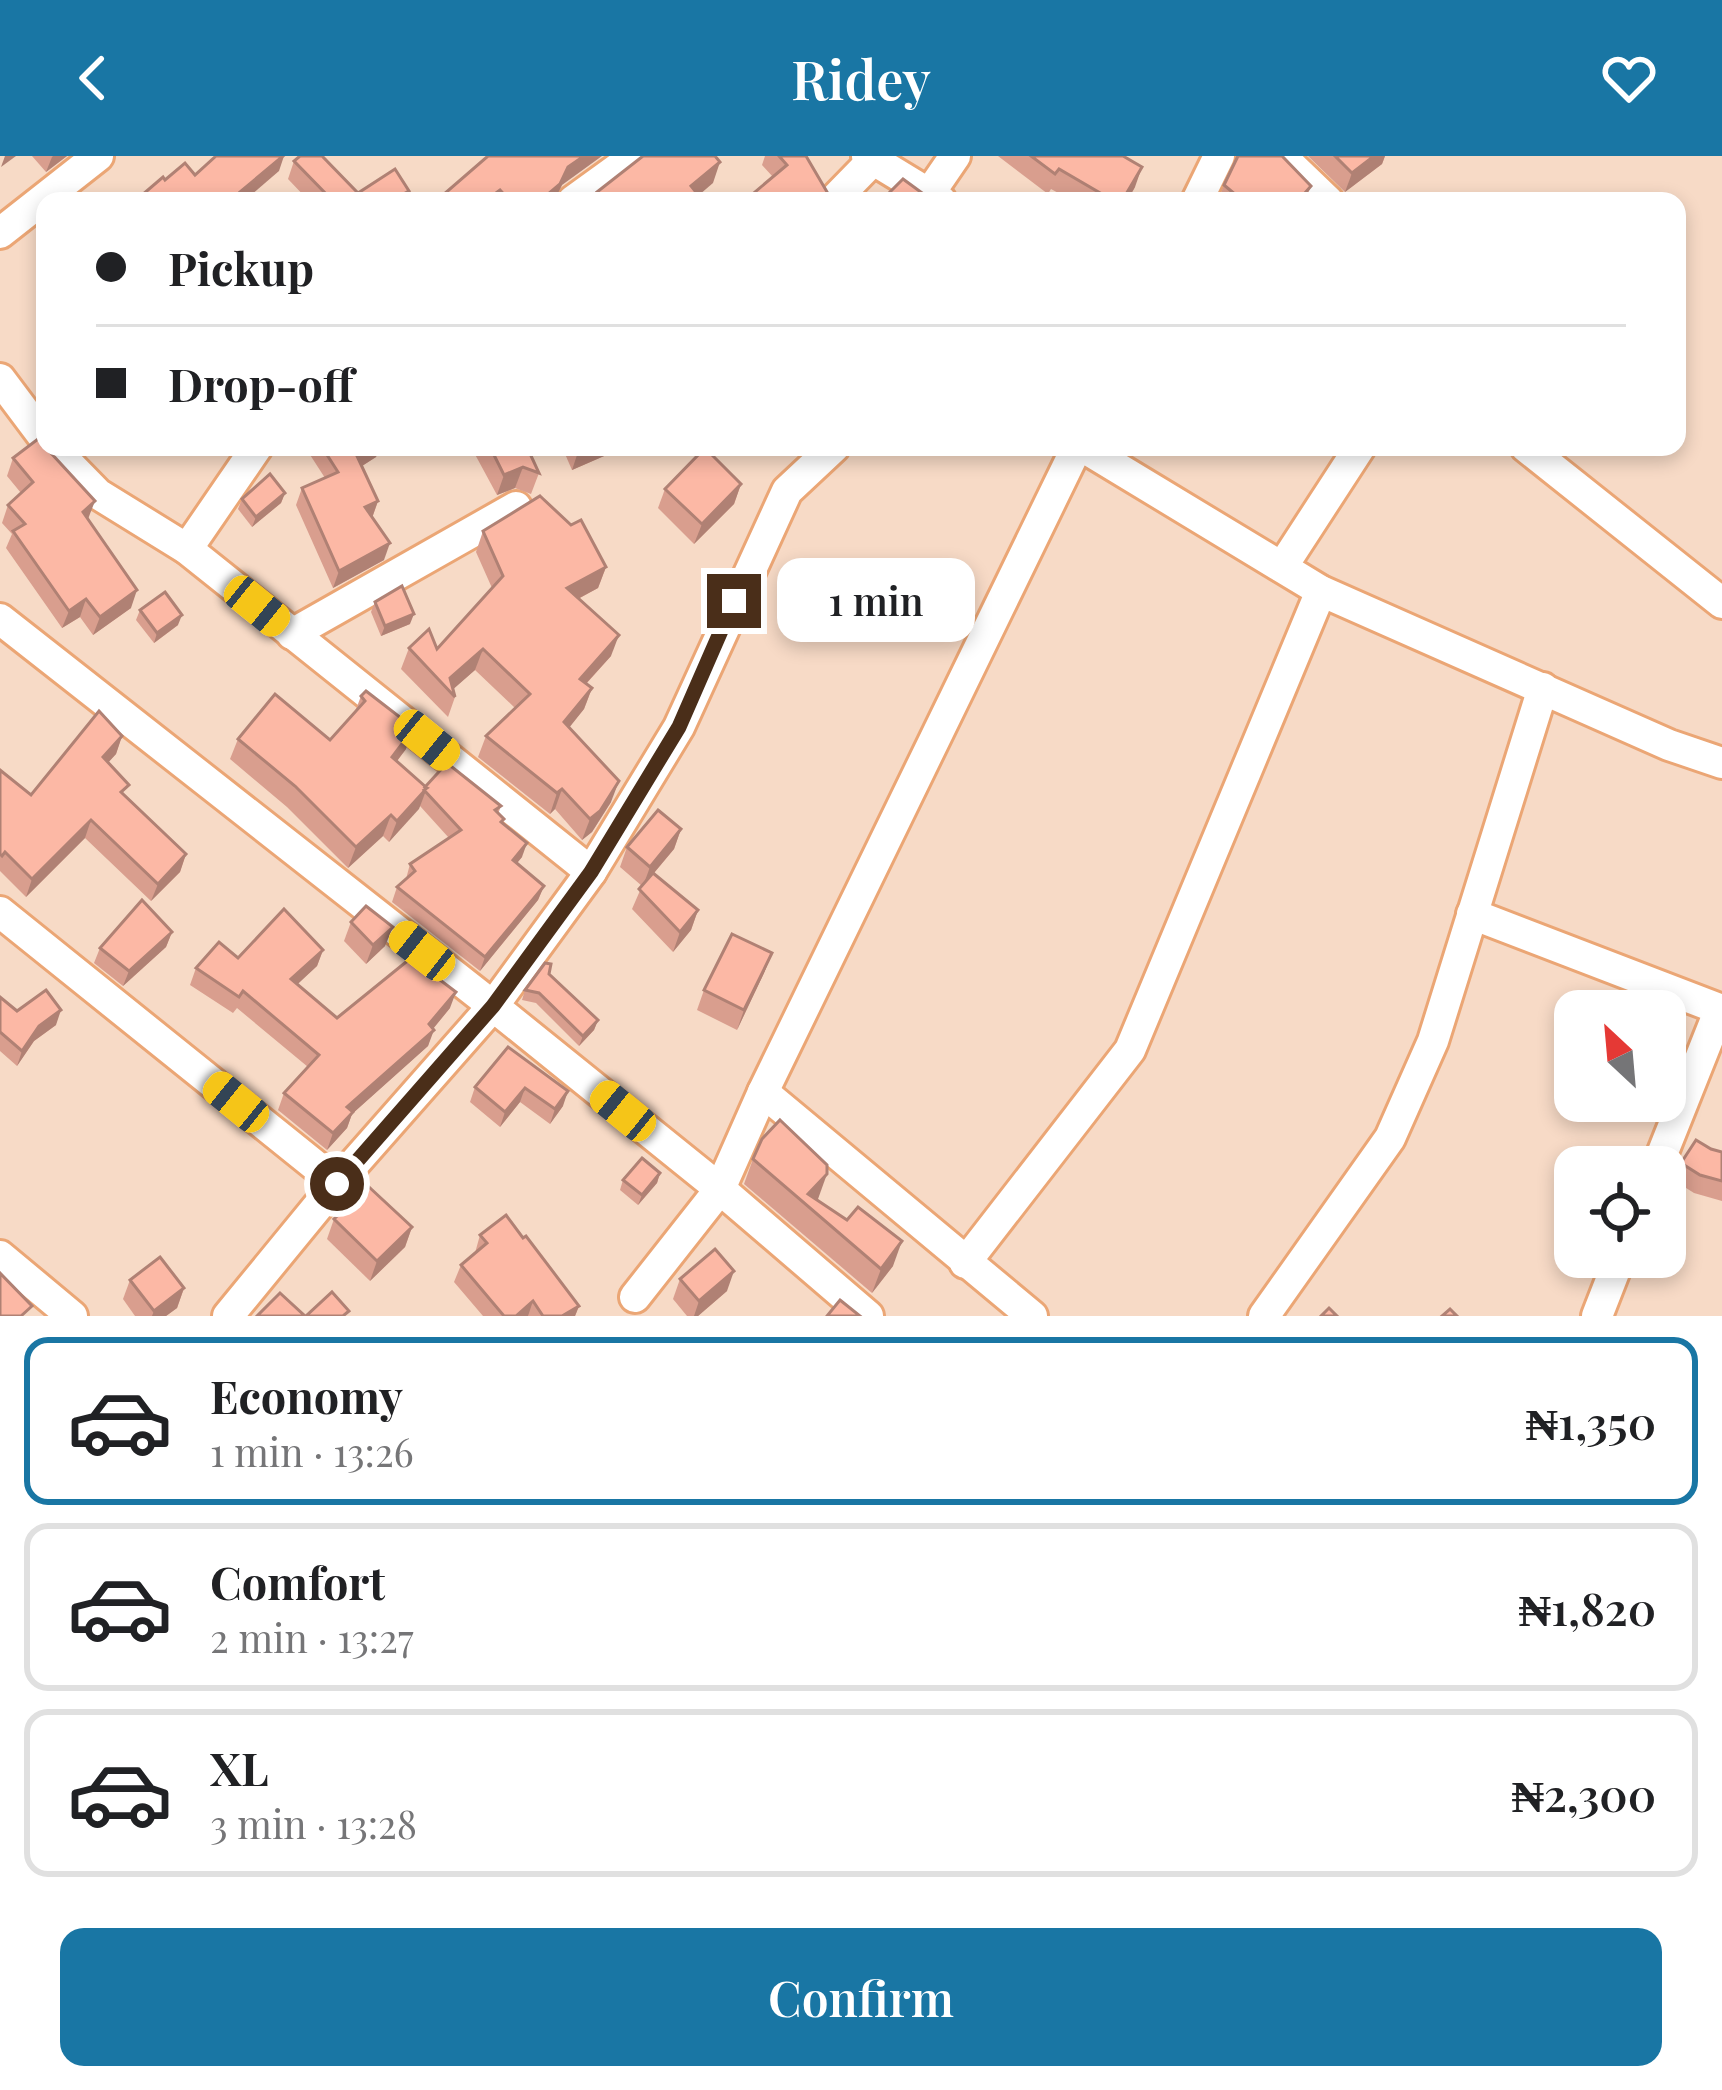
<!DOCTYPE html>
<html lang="en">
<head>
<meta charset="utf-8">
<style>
  :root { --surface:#fff; --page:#f6f6f6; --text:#202124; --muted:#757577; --line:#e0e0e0; --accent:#1976a4 }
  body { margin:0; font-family:"Playfair Display",serif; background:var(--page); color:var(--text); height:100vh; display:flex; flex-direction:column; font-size:45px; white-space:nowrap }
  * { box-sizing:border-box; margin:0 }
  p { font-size:39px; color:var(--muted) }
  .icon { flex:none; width:66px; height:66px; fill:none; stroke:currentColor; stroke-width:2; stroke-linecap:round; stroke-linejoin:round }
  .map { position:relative; height:1160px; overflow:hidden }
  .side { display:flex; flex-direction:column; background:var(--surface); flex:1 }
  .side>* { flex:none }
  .top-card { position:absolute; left:36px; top:36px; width:1650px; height:264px; border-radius:24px; box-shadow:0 6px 18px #0003; display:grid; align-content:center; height:264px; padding:0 60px; background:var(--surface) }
  .needle { width:78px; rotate:334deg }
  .tools { position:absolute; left:1554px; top:834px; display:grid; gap:24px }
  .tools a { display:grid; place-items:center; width:132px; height:132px; border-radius:24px; background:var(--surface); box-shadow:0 6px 18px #0003; font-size:60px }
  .end { position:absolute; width:54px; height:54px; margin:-27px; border:15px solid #4a2e19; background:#fff; box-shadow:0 0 0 6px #fff }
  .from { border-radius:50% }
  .bubble { position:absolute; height:84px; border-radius:24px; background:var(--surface); box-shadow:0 6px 18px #0003; font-size:39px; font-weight:600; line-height:84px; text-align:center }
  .car { position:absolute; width:36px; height:72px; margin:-36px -18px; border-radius:15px; box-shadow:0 0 9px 3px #0007; background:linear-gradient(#f5c518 24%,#345 0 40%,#f5c518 0 76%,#345 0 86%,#f5c518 0) }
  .top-card b { display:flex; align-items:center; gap:42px; height:114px; font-size:45px }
  .top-card b+b { border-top:3px solid var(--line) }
  .top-card i { width:30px; height:30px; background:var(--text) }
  ul { padding:21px 0 0; list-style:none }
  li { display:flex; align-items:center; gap:36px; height:168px; margin:0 24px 18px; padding:0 36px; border:6px solid var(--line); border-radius:24px }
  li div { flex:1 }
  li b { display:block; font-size:45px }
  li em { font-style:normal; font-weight:600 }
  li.active { border-color:var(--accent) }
  li>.icon { width:108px; height:108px; stroke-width:1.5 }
  .cta { display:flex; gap:24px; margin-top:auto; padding:24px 60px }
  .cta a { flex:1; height:138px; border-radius:24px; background:var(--accent); color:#fff; font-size:48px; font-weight:600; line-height:138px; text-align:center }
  header { display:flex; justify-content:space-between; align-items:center; height:156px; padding:0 60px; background:var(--accent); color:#fff; font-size:54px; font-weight:600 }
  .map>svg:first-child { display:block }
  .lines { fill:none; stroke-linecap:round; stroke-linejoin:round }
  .minor-casing { stroke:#eba675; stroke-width:36 }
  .minor { stroke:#fff; stroke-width:30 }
  .wall { fill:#d99e8e }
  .shaded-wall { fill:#b08174 }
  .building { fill:#fcb8a5; stroke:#b08174; stroke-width:3 }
  .route { stroke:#4a2e19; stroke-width:15 }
</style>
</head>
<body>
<header><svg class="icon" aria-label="back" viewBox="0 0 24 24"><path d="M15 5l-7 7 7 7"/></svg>Ridey<svg class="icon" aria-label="heart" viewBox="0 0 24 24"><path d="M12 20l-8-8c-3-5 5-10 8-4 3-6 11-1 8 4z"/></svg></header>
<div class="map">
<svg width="1722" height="1160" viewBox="0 0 1722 1160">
  <rect width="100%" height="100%" fill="#f7dac6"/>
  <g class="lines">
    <defs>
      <g id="minor">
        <path d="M 867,0 L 941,45"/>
        <path d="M 1281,0 L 1328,45"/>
        <path d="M 929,38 L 955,0"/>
        <path d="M 573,45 L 635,0"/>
        <path d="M 833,45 L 872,5"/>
        <path d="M 1197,45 L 1219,0"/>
        <path d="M 0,77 L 98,0"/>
        <path d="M 0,223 L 45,283"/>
        <path d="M 52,291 L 98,338 L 187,393 L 591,716"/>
        <path d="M 834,291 L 787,335 L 679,571 L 591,716 L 493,850 L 720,1033 L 868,1160"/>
        <path d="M 1083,291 L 1321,435 L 1669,589 L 1722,607"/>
        <path d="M 1526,291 L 1722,447"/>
        <path d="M 187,393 L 257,291"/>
        <path d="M 1282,411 L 1360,291"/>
        <path d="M 0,463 L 493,850 L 337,1027 L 228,1160"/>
        <path d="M 292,478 L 516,351"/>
        <path d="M 0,756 L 337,1027"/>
        <path d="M 1472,758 L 1722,854"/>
        <path d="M 763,936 L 1032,1160"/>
        <path d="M 1657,1011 L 1720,853"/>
        <path d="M 0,1100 L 72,1160"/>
        <path d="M 965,1107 L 1130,894 L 1321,435"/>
        <path d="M 635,1141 L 720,1033 L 763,936 L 1077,291"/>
        <path d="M 1264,1160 L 1390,982 L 1433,885 L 1543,532"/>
        <path d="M 1597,1160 L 1620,1101"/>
      </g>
    </defs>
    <use href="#minor" class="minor-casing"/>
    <use href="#minor" class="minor"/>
  </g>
  <g class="wall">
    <path d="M 32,0 L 67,0 L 46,16 Z"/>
    <path d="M 488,0 L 562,29 L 554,45 L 436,45 Z"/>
    <path d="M 765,0 L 806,0 L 828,45 L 748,45 L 749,41 L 773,21 L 762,9 Z"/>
    <path d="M 998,0 L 1123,0 L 1135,31 L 1127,45 L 1073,45 L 1051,33 L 1048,38 Z"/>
    <path d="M 1308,0 L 1385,0 L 1382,8 L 1345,36 Z"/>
    <path d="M 294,5 L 358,37 L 405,45 L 309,45 L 288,23 Z"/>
    <path d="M 1224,29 L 1311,30 L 1305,45 L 1218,45 Z"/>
    <path d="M 305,291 L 384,291 L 379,294 L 376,301 L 362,310 L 378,345 L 372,362 L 384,404 L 333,432 L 296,349 L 302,332 L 325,322 Z"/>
    <path d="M 471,291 L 543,291 L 530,298 L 539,317 L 531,338 L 515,332 L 497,339 Z"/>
    <path d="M 562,291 L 613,291 L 611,297 L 572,314 Z"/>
    <path d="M 13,302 L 88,363 L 131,452 L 93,479 L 80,461 L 62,472 L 6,392 L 12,378 L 2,367 L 8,349 L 21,337 L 7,320 Z"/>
    <path d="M 741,328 L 734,348 L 694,388 L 658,352 L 665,333 Z"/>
    <path d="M 285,337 L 281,347 L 252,371 L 238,353 L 242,343 Z"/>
    <path d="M 483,375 L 606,411 L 598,432 L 578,443 L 611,500 L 586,528 L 592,532 L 584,553 L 569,571 L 611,646 L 592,676 L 582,684 L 555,653 L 550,658 L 478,601 L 486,580 L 515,552 L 475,514 L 453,533 L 455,541 L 448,561 L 401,513 L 409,492 L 437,493 L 492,432 L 476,396 Z"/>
    <path d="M 375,446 L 410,468 L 381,480 L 371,456 Z"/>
    <path d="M 140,454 L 178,469 L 154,487 L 136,464 Z"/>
    <path d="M 361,540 L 406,593 L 397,605 L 425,630 L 501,650 L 498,658 L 504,663 L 502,667 L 522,701 L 517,707 L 544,730 L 538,744 L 480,815 L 392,746 L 397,731 L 406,723 L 410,708 L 449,682 L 420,650 L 389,686 L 383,680 L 348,712 L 287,651 L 230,603 L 238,583 L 330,584 L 355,556 Z"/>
    <path d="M 122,580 L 116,598 L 108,606 L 125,640 L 186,698 L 180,716 L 151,745 L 85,682 L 26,741 L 0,715 L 0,614 L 31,639 Z"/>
    <path d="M 681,673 L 674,693 L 654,717 L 698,754 L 691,774 L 673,796 L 632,753 L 642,730 L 620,711 L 627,691 Z"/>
    <path d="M 351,766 L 385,790 L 366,808 L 344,785 Z"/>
    <path d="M 172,776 L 166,791 L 123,830 L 94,807 L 100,792 Z"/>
    <path d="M 323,794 L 317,810 L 297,828 L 337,862 L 450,852 L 433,873 L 428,890 L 352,958 L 347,972 L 327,994 L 278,954 L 284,937 L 308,911 L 237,852 L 233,857 L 190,829 L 196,812 L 238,802 Z"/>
    <path d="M 772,797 L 764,817 L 737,874 L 697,854 L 704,834 Z"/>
    <path d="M 549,818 L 598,864 L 594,874 L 579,890 L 536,847 L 522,844 L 525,834 Z"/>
    <path d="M 0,841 L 17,855 L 56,869 L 34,885 L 17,910 L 0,895 Z"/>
    <path d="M 508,891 L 563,950 L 550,968 L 520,946 L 500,971 L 470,946 L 475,931 Z"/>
    <path d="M 1711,993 L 1722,996 L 1722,1045 L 1694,1037 L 1675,1025 L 1681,1007 Z"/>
    <path d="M 753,1003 L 817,1044 L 893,1110 L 872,1137 L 744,1028 Z"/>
    <path d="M 660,1017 L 657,1027 L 638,1049 L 620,1034 L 623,1024 Z"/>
    <path d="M 334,1063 L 412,1071 L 405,1091 L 370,1125 L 327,1083 Z"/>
    <path d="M 480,1079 L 523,1082 L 579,1150 L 575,1160 L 483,1160 L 454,1126 L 461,1109 L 475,1097 Z"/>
    <path d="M 680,1123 L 727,1135 L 698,1160 L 687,1160 L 673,1143 Z"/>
    <path d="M 130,1124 L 184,1132 L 177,1152 L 166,1160 L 135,1160 L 123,1143 Z"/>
  </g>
  <g class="shaded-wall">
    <path d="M 5,0 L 16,0 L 1,11 Z"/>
    <path d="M 53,0 L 67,0 L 46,16 L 52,1 Z"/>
    <path d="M 283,0 L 284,0 L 279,15 L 244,45 L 240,36 Z"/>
    <path d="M 584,0 L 602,0 L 562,29 L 554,45 L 540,45 L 568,11 Z"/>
    <path d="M 1374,0 L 1385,0 L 1382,8 L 1345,36 L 1352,17 Z"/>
    <path d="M 720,6 L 713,27 L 692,45 L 684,45 L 691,30 Z"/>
    <path d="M 1142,11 L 1135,31 L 1127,45 L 1122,45 Z"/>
    <path d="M 500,34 L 496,45 L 485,45 Z"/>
    <path d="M 409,35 L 405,45 L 390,45 Z"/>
    <path d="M 371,291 L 384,291 L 379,294 L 376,301 L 351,317 L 357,300 Z"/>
    <path d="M 522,291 L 543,291 L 517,306 Z"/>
    <path d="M 584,291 L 613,291 L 611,297 L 572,314 L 579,293 Z"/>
    <path d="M 765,291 L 776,291 L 761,300 Z"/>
    <path d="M 523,311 L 515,332 L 497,339 L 504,319 Z"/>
    <path d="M 741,328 L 734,348 L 694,388 L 702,368 Z"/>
    <path d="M 285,337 L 281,347 L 252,371 L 256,361 Z"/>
    <path d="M 95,345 L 88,363 L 76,374 L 83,356 Z"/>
    <path d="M 378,345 L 372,362 L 365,351 Z"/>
    <path d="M 390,387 L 384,404 L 333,432 L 339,415 Z"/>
    <path d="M 606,411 L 598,432 L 559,453 L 567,432 Z"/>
    <path d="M 137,434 L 131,452 L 93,479 L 100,461 Z"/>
    <path d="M 86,443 L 80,461 L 62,472 L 69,455 Z"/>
    <path d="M 414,458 L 410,468 L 381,480 L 385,470 Z"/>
    <path d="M 182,459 L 178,469 L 154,487 L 157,477 Z"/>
    <path d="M 619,479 L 611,500 L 572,543 L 580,523 Z"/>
    <path d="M 483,493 L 475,514 L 450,536 L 450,522 Z"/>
    <path d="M 592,532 L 584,553 L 557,587 L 564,566 Z"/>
    <path d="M 414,572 L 406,593 L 384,622 L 392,601 Z"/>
    <path d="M 122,580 L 116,598 L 97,619 L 103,601 Z"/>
    <path d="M 619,625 L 611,646 L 592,676 L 582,684 L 590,663 Z"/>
    <path d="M 427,632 L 419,653 L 389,686 L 397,665 Z"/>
    <path d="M 562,633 L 555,653 L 550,658 L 557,637 Z"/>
    <path d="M 391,659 L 383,680 L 348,712 L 356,691 Z"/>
    <path d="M 91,664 L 85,682 L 26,741 L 32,723 Z"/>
    <path d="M 681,673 L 674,693 L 643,730 L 650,711 Z"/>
    <path d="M 527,687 L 522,701 L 508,718 L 513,704 Z"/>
    <path d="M 186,698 L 180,716 L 151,745 L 158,728 Z"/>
    <path d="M 544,730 L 538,744 L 480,815 L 485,801 Z"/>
    <path d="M 698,754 L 691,774 L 673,796 L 680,776 Z"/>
    <path d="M 393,771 L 385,790 L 366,808 L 373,789 Z"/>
    <path d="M 172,776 L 166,791 L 123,830 L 129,815 Z"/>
    <path d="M 323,794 L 317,810 L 285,840 L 291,823 Z"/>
    <path d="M 772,797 L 764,817 L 737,874 L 744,854 Z"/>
    <path d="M 456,836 L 450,852 L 427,880 L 434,874 L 428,890 L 352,958 L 347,972 L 327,994 L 333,977 L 347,951 L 429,868 Z"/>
    <path d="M 61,854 L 56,869 L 34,885 L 17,910 L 22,895 L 39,870 Z"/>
    <path d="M 598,864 L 594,874 L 579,890 L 583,880 Z"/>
    <path d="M 525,932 L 520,946 L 500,971 L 505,956 Z"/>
    <path d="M 568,935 L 563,950 L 550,968 L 555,953 Z"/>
    <path d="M 660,1017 L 657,1027 L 638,1049 L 642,1039 Z"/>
    <path d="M 827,1018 L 818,1043 L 810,1052 L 808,1038 Z"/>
    <path d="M 412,1071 L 405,1091 L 370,1125 L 377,1105 Z"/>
    <path d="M 902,1085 L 893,1110 L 872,1137 L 881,1113 Z"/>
    <path d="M 734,1115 L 727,1135 L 698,1160 L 694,1160 L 699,1145 Z"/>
    <path d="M 184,1132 L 177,1152 L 166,1160 L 152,1160 L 154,1155 Z"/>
    <path d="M 533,1145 L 528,1160 L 516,1160 Z"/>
    <path d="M 579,1150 L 575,1160 L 562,1160 Z"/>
  </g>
  <g class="building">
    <path d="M 216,0 L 283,0 L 240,36 L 247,45 L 135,45 L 163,21 L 165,24 L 185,7 L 195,19 Z"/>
    <path d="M 300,0 L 322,0 L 358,37 L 395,13 L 409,35 L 390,45 L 333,45 L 294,5 Z"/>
    <path d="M 488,0 L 584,0 L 568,11 L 560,28 L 540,45 L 510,45 L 500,34 L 485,45 L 436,45 Z"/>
    <path d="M 643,0 L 715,0 L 720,6 L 691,30 L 696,36 L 684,45 L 605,45 L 597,36 Z"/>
    <path d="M 779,0 L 806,0 L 830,41 L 824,45 L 818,45 L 812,38 L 799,45 L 753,45 L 749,41 L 787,9 Z"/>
    <path d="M 1031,0 L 1123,0 L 1142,11 L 1122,45 L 1114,45 L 1059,13 L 1055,18 Z"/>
    <path d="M 1238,0 L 1282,0 L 1311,30 L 1298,45 L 1243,45 L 1224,29 Z"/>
    <path d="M 1335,0 L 1374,0 L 1352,17 Z"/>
    <path d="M 903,23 L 933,45 L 936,45 L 881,45 Z"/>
    <path d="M 38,283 L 95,345 L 83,356 L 137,434 L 100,461 L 86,443 L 69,455 L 13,375 L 25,368 L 8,349 L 33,326 L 13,302 Z"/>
    <path d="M 322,291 L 371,291 L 357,300 L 378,345 L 365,351 L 390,387 L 339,415 L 302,332 L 338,316 Z"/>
    <path d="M 490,291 L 527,291 L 539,317 L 523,311 L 504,319 Z"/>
    <path d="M 705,292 L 741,328 L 702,368 L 665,333 Z"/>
    <path d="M 270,318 L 285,337 L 256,361 L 242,343 Z"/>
    <path d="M 540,340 L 571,369 L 581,364 L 606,411 L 567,432 L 619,479 L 580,523 L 592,532 L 564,566 L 619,625 L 600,655 L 590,663 L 562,633 L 557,637 L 486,580 L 530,538 L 483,493 L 450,522 L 455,541 L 409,492 L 429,473 L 437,493 L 503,420 L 483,375 Z"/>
    <path d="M 402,430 L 414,458 L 385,470 L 375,446 Z"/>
    <path d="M 165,436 L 182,459 L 157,477 L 140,454 Z"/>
    <path d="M 366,535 L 414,572 L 392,601 L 427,632 L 397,665 L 391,659 L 356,691 L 295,630 L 238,583 L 275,538 L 330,584 L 365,545 L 361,540 Z"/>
    <path d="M 99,555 L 122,580 L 103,601 L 129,629 L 121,636 L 186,698 L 158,728 L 91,664 L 32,723 L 5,696 L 2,700 L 0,698 L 0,614 L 31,639 Z"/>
    <path d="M 447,607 L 501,650 L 495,654 L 504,663 L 501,666 L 527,687 L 513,704 L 544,730 L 485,801 L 397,731 L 415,715 L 410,708 L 461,674 L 424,634 L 427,632 L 425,631 Z"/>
    <path d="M 658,654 L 681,673 L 650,711 L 627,691 Z"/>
    <path d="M 653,717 L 698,754 L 680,776 L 639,733 Z"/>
    <path d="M 142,744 L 172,776 L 129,815 L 100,792 Z"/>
    <path d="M 366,750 L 393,771 L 373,789 L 351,766 Z"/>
    <path d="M 284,753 L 323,794 L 291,823 L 337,862 L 411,802 L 456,836 L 429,868 L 434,874 L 347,951 L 353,956 L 333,977 L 284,937 L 319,899 L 243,835 L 239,841 L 196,812 L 219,786 L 238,802 Z"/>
    <path d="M 732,778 L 772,797 L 744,854 L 704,834 Z"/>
    <path d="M 545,807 L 551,808 L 549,818 L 598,864 L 583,880 L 539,837 L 525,834 Z"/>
    <path d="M 46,834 L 61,854 L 39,870 L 22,895 L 0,876 L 0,841 L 17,855 Z"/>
    <path d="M 508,891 L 568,935 L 555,953 L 525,932 L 505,956 L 475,931 Z"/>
    <path d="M 780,964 L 827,1009 L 827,1018 L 808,1038 L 847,1064 L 858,1051 L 902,1085 L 881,1113 L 753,1003 L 762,983 Z"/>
    <path d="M 1696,984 L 1711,993 L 1722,996 L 1722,1025 L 1700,1019 L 1681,1007 Z"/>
    <path d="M 642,1002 L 660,1017 L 642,1039 L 623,1024 Z"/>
    <path d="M 369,1031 L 412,1071 L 377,1105 L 334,1063 Z"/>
    <path d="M 506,1059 L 523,1082 L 526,1080 L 579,1150 L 562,1160 L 543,1160 L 533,1145 L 516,1160 L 504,1160 L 461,1109 L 487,1087 L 480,1079 Z"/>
    <path d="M 715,1093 L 734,1115 L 699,1145 L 680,1123 Z"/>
    <path d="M 160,1101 L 184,1132 L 154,1155 L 130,1124 Z"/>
    <path d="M 0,1117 L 32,1150 L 21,1160 L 0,1160 Z"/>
    <path d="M 332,1136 L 349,1155 L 343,1160 L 306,1160 Z"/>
    <path d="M 280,1137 L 305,1160 L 257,1160 Z"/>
    <path d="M 840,1144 L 860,1160 L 827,1160 Z"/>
    <path d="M 1329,1152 L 1337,1160 L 1321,1160 Z"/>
    <path d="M 1450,1153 L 1457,1160 L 1442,1160 Z"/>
  </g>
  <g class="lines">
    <path class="route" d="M 337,1028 L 493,850 L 591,716 L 679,571 L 734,445"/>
  </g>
</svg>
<div class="tools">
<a><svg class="needle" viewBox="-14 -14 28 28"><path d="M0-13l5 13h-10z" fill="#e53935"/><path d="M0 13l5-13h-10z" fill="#757577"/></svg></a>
<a><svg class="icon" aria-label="locate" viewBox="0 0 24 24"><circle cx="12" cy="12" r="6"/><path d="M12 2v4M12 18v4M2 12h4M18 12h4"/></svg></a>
</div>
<i class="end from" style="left:337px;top:1028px"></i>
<i class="end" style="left:734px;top:445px"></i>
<div class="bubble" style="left:777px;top:402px;width:198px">1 min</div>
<i class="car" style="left:257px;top:450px;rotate:129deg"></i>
<i class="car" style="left:427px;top:584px;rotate:129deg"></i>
<i class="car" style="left:422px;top:795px;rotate:308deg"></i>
<i class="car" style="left:236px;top:946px;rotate:309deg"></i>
<i class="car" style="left:623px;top:955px;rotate:309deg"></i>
<div class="top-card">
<b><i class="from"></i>Pickup</b>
<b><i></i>Drop-off</b>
</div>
</div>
<section class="side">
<ul>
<li class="active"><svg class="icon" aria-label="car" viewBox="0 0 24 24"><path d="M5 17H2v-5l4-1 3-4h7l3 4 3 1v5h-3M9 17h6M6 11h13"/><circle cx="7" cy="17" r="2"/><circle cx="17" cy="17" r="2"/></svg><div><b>Economy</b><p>1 min · 13:26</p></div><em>₦1,350</em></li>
<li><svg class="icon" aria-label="car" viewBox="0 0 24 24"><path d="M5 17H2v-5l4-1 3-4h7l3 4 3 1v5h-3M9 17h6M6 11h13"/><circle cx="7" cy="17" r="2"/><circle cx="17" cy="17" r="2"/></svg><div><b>Comfort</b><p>2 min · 13:27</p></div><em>₦1,820</em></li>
<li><svg class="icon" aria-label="car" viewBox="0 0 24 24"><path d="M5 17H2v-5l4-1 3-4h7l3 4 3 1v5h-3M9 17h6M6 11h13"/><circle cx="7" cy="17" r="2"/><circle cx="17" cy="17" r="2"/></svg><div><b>XL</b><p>3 min · 13:28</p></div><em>₦2,300</em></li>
</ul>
<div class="cta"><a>Confirm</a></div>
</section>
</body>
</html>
